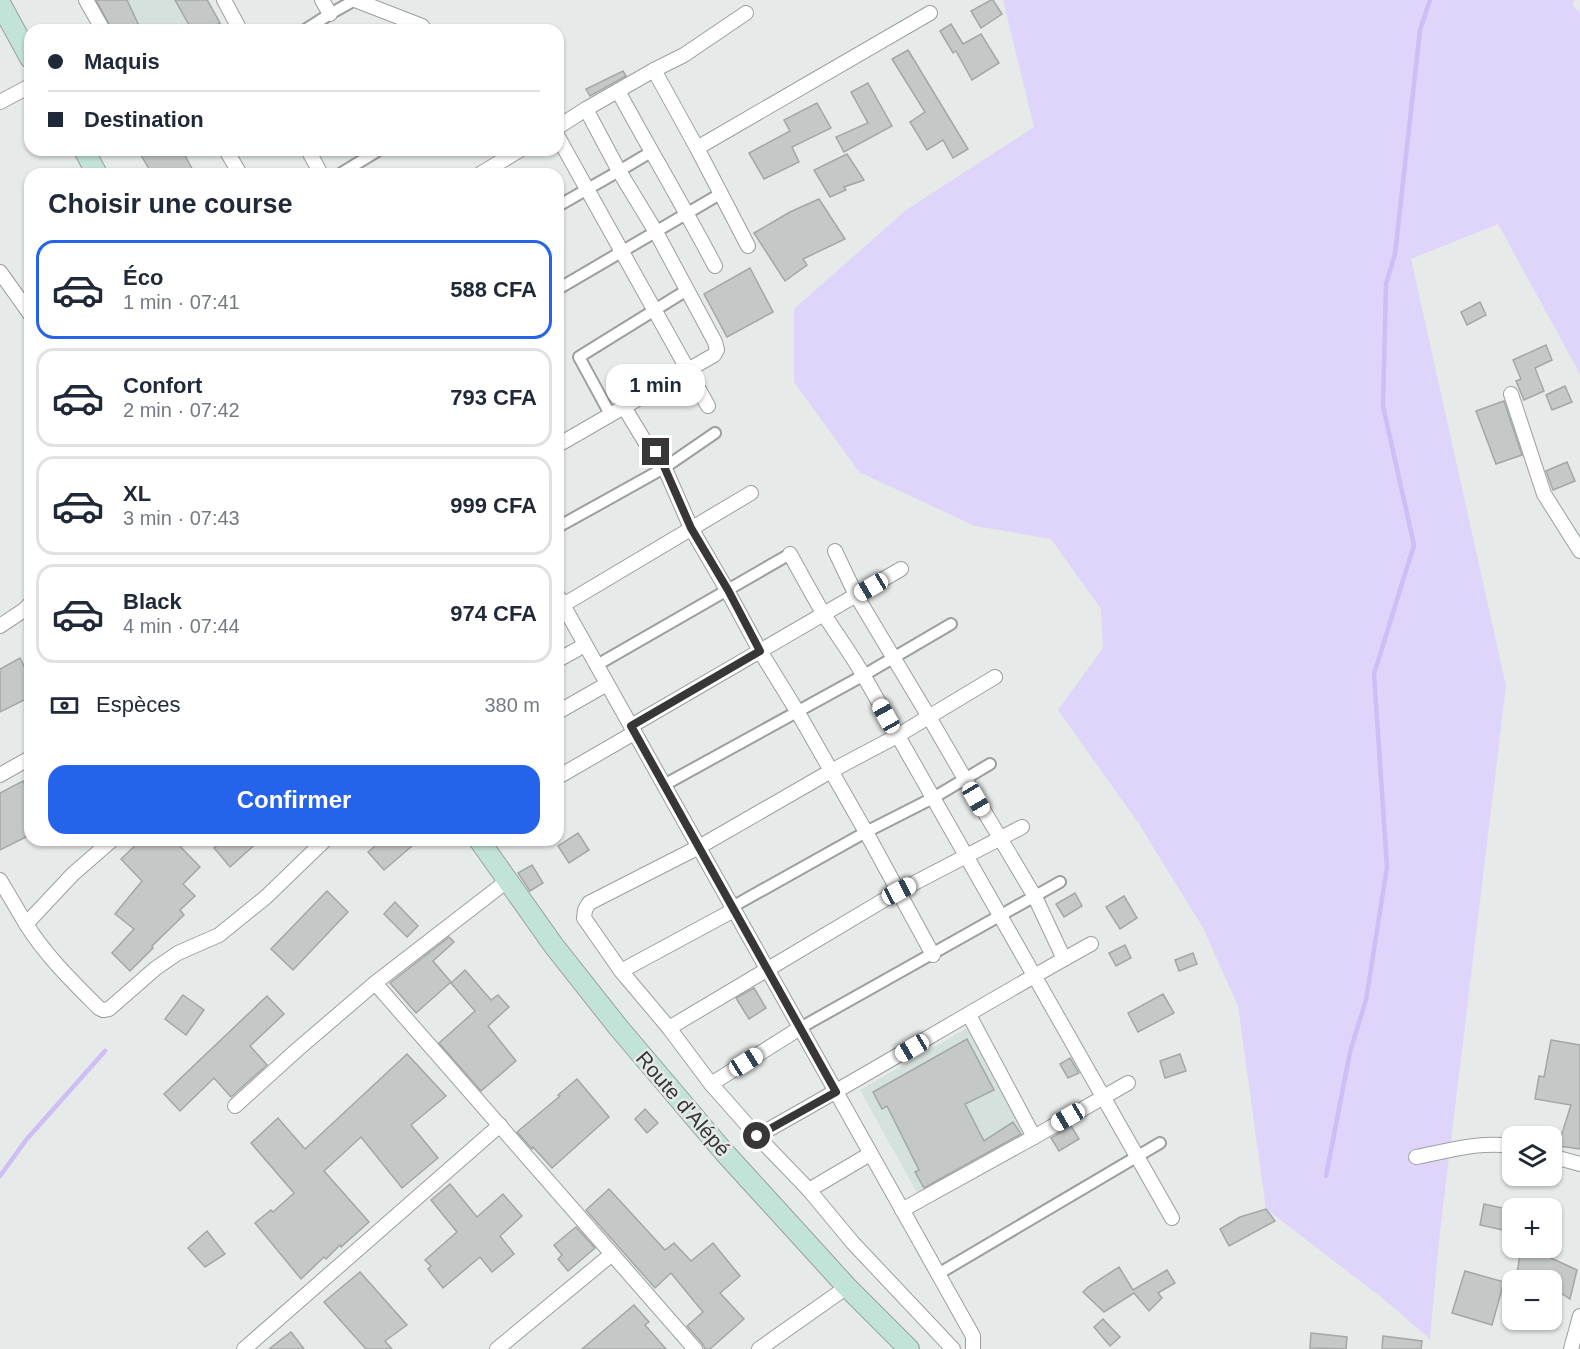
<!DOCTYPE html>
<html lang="fr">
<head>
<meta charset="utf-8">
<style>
  :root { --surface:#fff; --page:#f2f2f3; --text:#1f2937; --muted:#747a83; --line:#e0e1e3; --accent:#2563eb }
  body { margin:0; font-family:Helvetica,sans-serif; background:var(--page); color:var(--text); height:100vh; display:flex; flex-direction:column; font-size:22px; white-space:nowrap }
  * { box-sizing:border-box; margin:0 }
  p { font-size:20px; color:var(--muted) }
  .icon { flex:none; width:33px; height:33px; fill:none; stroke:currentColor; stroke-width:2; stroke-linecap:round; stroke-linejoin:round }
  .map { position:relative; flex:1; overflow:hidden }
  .details { position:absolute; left:24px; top:168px; width:540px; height:678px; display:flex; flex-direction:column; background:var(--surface); border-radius:18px; box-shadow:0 2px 4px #0004 }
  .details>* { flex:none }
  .banner { position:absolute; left:24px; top:24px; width:540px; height:132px; border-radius:18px; box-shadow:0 2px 4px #0004; display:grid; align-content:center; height:132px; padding:0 24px; background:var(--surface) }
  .fabs { position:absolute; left:1502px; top:1126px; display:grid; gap:12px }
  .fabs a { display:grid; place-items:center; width:60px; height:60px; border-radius:12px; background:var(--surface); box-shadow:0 2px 4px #0004; font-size:30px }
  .end { position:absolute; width:27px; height:27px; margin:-14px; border:8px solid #363736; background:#fff; box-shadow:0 0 0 3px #fff }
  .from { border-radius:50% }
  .bubble { position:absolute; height:42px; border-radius:18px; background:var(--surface); box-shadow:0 2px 4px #0004; font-size:20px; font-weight:700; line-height:42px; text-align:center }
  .car { position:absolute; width:18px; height:36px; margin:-18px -9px; border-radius:8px; box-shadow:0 0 4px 2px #0007; background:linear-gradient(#fff 24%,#345 0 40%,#fff 0 76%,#345 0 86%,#fff 0) }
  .banner b { display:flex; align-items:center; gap:21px; height:57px; font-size:22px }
  .banner b+b { border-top:2px solid var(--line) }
  .banner i { width:15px; height:15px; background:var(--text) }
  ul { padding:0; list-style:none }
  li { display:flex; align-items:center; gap:18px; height:99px; margin:0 12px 9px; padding:0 12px; border:3px solid var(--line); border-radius:18px }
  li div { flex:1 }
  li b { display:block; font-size:22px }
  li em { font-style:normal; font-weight:700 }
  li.on { border-color:var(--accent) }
  li>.icon { width:54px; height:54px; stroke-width:1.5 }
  h2 { padding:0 24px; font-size:27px; line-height:72px }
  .pay { display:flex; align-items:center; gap:15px; height:66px; padding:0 24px; font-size:22px }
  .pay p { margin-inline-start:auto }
  .cta { display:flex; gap:12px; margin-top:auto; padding:12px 24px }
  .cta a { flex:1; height:69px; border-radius:18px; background:var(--accent); color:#fff; font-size:24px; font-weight:700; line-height:69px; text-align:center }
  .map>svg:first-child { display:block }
  .built { fill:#d5e1dc }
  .green { fill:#dfd5fb }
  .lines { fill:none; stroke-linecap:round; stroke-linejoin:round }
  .stream { stroke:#cdbef5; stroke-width:4.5 }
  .building { fill:#c4c8c6; stroke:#a3a7a5; stroke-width:1.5 }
  .pedestrian-casing { stroke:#9c9f9e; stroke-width:14 }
  .minor-casing { stroke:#9c9f9e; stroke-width:16 }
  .secondary-casing { stroke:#9c9f9e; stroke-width:22 }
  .pedestrian { stroke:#fff; stroke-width:10 }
  .minor { stroke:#fff; stroke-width:14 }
  .secondary { stroke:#c2e3d8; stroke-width:20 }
  .route { stroke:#363736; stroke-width:8 }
  .labels { text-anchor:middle; stroke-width:5; stroke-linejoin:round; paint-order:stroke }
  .street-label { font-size:21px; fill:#363736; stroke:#e6eae8 }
</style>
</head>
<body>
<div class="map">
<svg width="1580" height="1349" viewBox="0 0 1580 1349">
  <rect width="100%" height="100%" fill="#e6eae8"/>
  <g class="built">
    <path d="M 87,0 L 209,0 L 225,30 L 104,30 Z"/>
    <path d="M 973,1025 L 1034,1133 L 920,1198 L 860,1090 Z"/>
  </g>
  <path class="green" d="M 1003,0 L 1574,0 L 1573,6 L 1580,13 L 1580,374 L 1498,224 L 1411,259 L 1506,686 L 1439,1240 L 1430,1339 L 1381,1297 L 1266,1209 L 1238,1006 L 1203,928 L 1139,824 L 1058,710 L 1103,648 L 1101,609 L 1051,539 L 975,526 L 859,472 L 794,382 L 794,309 L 906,210 L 1034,127 Z"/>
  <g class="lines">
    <g class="stream">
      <path d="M 0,1176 L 26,1140 L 105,1051"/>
      <path d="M 1326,1176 L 1350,1052 L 1366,1000 L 1387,867 L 1374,674 L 1414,545 L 1383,406 L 1386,284 L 1395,254 L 1420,30 L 1430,0"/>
    </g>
  </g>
  <g class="building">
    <path d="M 96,0 L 127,0 L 141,30 L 112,30 Z"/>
    <path d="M 175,0 L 207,0 L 220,23 L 208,30 L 192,30 Z"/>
    <path d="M 991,0 L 993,0 L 1002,14 L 981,28 L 971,11 Z"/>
    <path d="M 951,24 L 963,44 L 981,34 L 999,63 L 972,80 L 956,51 L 953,53 L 940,31 Z"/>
    <path d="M 908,50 L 968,149 L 953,158 L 943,140 L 927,150 L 910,122 L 925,112 L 892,59 Z"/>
    <path d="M 623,71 L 626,76 L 590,96 L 586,89 Z"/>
    <path d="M 868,83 L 892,126 L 844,152 L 836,137 L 868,123 L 851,92 Z"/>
    <path d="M 817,103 L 831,128 L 792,147 L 799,162 L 764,179 L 749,153 L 790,131 L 784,120 Z"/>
    <path d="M 138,150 L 182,150 L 195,174 L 152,174 Z"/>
    <path d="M 847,154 L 864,180 L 844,187 L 846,190 L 830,197 L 814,170 Z"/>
    <path d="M 819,199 L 845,239 L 803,259 L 807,265 L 785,281 L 754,233 L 790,212 Z"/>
    <path d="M 750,268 L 773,312 L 727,337 L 704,294 Z"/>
    <path d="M 1480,302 L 1486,315 L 1467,325 L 1461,312 Z"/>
    <path d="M 1546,345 L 1552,360 L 1535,368 L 1544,391 L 1524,400 L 1516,381 L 1521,379 L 1513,360 Z"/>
    <path d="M 1565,386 L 1572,402 L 1552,410 L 1546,395 Z"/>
    <path d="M 1504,401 L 1522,455 L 1496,464 L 1476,411 Z"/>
    <path d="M 1567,462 L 1575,481 L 1553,490 L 1546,471 Z"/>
    <path d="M 20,658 L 30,678 L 30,697 L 0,712 L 0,669 Z"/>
    <path d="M 23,781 L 30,794 L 30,835 L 0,850 L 0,793 Z"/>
    <path d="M 578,833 L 589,850 L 569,863 L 558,846 Z"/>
    <path d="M 141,840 L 174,840 L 200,867 L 183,884 L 195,896 L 180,910 L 184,915 L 152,946 L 153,948 L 130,971 L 112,953 L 134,929 L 115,914 L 142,881 L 121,859 Z"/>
    <path d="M 225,840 L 260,840 L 230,867 L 214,848 Z"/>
    <path d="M 382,840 L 419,840 L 384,870 L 368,852 Z"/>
    <path d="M 532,865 L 543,883 L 530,891 L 518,873 Z"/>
    <path d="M 327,891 L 348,912 L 293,970 L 271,949 Z"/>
    <path d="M 1075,893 L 1082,906 L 1064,917 L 1056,904 Z"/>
    <path d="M 1124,896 L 1137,918 L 1120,929 L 1106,907 Z"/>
    <path d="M 395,902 L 418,926 L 407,937 L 384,914 Z"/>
    <path d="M 449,937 L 454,942 L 433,961 L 451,982 L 416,1013 L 390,983 Z"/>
    <path d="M 1125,945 L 1131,958 L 1116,966 L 1109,953 Z"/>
    <path d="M 1193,953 L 1197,964 L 1179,971 L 1175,960 Z"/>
    <path d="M 465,970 L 491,1000 L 498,995 L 509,1007 L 488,1026 L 516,1061 L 481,1091 L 439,1043 L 475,1011 L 451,983 Z"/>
    <path d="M 754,988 L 766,1008 L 749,1019 L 736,998 Z"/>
    <path d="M 1163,994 L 1174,1013 L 1138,1032 L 1128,1013 Z"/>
    <path d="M 183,995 L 204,1010 L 186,1035 L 165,1019 Z"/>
    <path d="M 267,996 L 284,1014 L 250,1046 L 267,1065 L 231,1097 L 214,1078 L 180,1111 L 164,1094 Z"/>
    <path d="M 967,1039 L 994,1090 L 965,1104 L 984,1141 L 1013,1122 L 1021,1134 L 924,1188 L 915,1172 L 919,1170 L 887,1106 L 882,1109 L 873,1092 Z"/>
    <path d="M 1551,1040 L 1580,1045 L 1580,1149 L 1558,1146 L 1571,1105 L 1535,1099 L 1539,1076 L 1544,1077 Z"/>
    <path d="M 407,1054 L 446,1096 L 411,1125 L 438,1158 L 402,1188 L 361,1137 L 324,1171 L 369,1222 L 341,1247 L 340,1245 L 326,1259 L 324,1257 L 301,1279 L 255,1223 L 271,1210 L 273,1212 L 294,1193 L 251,1143 L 278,1118 L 305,1149 Z"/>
    <path d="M 1180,1054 L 1186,1071 L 1165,1078 L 1160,1061 Z"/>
    <path d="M 1070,1058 L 1079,1073 L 1068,1078 L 1060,1064 Z"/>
    <path d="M 577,1079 L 609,1117 L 552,1168 L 533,1147 L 532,1149 L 517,1132 L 560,1096 L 558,1095 Z"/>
    <path d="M 645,1109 L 658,1123 L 647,1133 L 635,1119 Z"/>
    <path d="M 1071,1126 L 1079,1139 L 1059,1151 L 1051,1138 Z"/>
    <path d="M 450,1184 L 477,1217 L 503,1194 L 522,1216 L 500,1236 L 514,1254 L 492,1272 L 480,1257 L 443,1288 L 428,1269 L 431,1266 L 425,1260 L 457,1232 L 431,1200 Z"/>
    <path d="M 609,1189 L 665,1250 L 674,1243 L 691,1261 L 713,1243 L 740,1276 L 720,1293 L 744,1319 L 710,1349 L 705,1349 L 702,1343 L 687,1326 L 703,1312 L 671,1273 L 655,1288 L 586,1210 Z"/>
    <path d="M 1484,1204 L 1512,1210 L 1512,1232 L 1480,1225 Z"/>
    <path d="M 1266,1209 L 1275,1221 L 1229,1246 L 1220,1229 L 1240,1217 Z"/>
    <path d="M 576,1227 L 595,1248 L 568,1271 L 558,1259 L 562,1255 L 554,1245 Z"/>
    <path d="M 207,1231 L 225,1254 L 205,1267 L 188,1248 Z"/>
    <path d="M 1521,1248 L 1547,1248 L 1546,1254 L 1552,1255 L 1551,1258 L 1577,1270 L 1570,1299 L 1551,1286 L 1551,1278 L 1517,1274 Z"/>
    <path d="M 1119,1267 L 1133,1290 L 1167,1270 L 1175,1283 L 1158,1293 L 1162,1298 L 1149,1311 L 1134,1293 L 1104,1312 L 1083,1292 L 1088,1287 Z"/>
    <path d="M 1465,1271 L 1504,1282 L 1492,1325 L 1452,1313 Z"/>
    <path d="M 360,1272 L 407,1325 L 385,1341 L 392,1349 L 366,1349 L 324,1302 Z"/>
    <path d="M 634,1305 L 649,1322 L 645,1325 L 666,1349 L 582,1349 Z"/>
    <path d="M 1103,1319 L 1120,1337 L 1110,1346 L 1094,1327 Z"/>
    <path d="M 291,1332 L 304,1349 L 269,1349 Z"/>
    <path d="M 1311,1333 L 1347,1337 L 1346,1349 L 1310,1348 Z"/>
    <path d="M 1383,1336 L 1422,1341 L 1421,1349 L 1382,1349 Z"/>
  </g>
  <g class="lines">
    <defs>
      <g id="pedestrian">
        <path d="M 305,30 L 330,14 L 355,0"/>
        <path d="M 340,174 L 379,150"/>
        <path d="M 558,206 L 619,171 L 651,152"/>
        <path d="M 558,289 L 720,194"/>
        <path d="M 610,414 L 579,357 L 687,290"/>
        <path d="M 558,527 L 664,468 L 715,433"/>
        <path d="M 597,665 L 790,554"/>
        <path d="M 664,785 L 864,675 L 951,624"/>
        <path d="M 732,907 L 866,832 L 933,798 L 990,764"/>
        <path d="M 800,1028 L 1060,882"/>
        <path d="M 938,1274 L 1160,1143"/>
      </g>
      <g id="minor">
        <path d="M 86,0 L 103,30"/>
        <path d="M 224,0 L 240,30"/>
        <path d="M 322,0 L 330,14"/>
        <path d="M 355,0 L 422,26 L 425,30"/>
        <path d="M 654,70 L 697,148 L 748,246"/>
        <path d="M 618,91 C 650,150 684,207 715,266"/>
        <path d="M 0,102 L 30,86"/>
        <path d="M 558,127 L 586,109 L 654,70 L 684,55 L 746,13"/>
        <path d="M 558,137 L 708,406"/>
        <path d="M 697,148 L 930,13"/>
        <path d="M 226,150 L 240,174"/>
        <path d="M 308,150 L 321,174"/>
        <path d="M 480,174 L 520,150"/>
        <path d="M 0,272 L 30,314"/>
        <path d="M 1511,394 L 1544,494 L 1580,551"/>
        <path d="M 624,407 L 647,445 L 659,455 L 691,528 L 727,590 L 760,651 L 797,711 L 866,832 L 933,955"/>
        <path d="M 558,445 L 714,355 L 717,350 L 715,342 L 656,232 L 619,171 L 586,109"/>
        <path d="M 835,551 L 856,595 L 929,717 L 965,779 L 1035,897 L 1064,959"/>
        <path d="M 790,554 C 801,574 812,594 823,613 C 837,635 852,655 865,678 C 967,858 1069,1038 1172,1218"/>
        <path d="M 558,596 L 973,1336 L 973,1349"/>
        <path d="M 558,608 L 751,493"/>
        <path d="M 0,626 L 24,610 L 30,604"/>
        <path d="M 558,660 L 585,645"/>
        <path d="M 558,712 L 607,684"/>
        <path d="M 631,726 L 901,569"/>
        <path d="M 0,775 L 30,758"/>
        <path d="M 558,777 L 634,733"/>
        <path d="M 0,880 L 26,924 L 73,874 L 112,840"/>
        <path d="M 26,924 C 46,956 73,982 99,1008 L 103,1010 L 109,1009 L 156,968 L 178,953 L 219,935 L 266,897 L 325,840"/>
        <path d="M 621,971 L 734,910"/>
        <path d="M 375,983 L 695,1349"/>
        <path d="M 969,1015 L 1034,1137"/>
        <path d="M 669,1028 L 899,891 L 1022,827"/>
        <path d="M 711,1084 L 800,1028"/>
        <path d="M 235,1106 L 298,1049 L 375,983 L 507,881"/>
        <path d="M 757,1136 C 869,1074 979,1006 1091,944"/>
        <path d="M 1551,1156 L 1580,1164"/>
        <path d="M 1416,1157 C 1448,1151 1480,1141 1512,1146"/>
        <path d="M 809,1190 L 870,1154"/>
        <path d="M 902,1210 L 1034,1137 L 1128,1083"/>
        <path d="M 244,1349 L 500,1125"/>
        <path d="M 497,1349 L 612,1254"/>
        <path d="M 759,1349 L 847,1287"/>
        <path d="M 953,1349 L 853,1243 L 809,1190 L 757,1136 L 711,1084 L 669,1028 L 621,971 L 584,918 L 585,910 L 589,903 L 699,847 L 831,771 L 897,736 L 995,677"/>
        <path d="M 1571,1349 L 1580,1316"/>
      </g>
      <g id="secondary">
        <path d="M 0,3 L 30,58"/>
        <path d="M 84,150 L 97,174"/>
        <path d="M 479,840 L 554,946 L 618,1027 L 724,1152 L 847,1287 L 909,1349"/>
      </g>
    </defs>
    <use href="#pedestrian" class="pedestrian-casing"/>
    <use href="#minor" class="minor-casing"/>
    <use href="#secondary" class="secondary-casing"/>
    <use href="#pedestrian" class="pedestrian"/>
    <use href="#minor" class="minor"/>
    <use href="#secondary" class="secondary"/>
  </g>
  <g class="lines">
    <path class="route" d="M 656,452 L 659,455 L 691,528 L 728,590 L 760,651 L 631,726 L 836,1092 L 757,1136"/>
  </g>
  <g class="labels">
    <g class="street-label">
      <text transform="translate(683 1104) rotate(49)" y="7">Route d'Alépé</text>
    </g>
  </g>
</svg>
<div class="fabs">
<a><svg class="icon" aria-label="layers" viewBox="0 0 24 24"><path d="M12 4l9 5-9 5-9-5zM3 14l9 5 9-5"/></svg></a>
<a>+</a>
<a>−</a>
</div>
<i class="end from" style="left:757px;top:1136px"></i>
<i class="end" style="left:656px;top:452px"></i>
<div class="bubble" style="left:606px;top:364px;width:99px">1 min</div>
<i class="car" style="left:871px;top:587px;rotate:240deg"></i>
<i class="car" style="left:886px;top:716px;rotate:331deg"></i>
<i class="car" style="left:976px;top:799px;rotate:150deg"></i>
<i class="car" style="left:899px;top:891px;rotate:62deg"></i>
<i class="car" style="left:912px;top:1048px;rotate:240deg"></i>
<i class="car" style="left:746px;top:1062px;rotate:58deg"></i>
<i class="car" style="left:1068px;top:1117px;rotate:240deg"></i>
<div class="banner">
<b><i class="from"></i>Maquis</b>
<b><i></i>Destination</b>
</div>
<section class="details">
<h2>Choisir une course</h2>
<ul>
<li class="on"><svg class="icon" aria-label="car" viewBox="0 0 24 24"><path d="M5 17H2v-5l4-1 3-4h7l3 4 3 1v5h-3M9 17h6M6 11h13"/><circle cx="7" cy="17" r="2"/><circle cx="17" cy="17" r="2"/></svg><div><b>Éco</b><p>1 min · 07:41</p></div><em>588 CFA</em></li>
<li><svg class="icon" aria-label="car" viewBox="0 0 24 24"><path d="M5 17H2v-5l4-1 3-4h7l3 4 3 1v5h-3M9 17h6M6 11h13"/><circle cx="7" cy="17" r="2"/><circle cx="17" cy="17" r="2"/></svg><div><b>Confort</b><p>2 min · 07:42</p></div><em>793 CFA</em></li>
<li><svg class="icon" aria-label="car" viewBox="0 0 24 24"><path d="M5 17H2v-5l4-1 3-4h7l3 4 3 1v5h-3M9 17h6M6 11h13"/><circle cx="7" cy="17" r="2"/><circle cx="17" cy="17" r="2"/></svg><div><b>XL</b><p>3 min · 07:43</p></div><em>999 CFA</em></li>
<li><svg class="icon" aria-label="car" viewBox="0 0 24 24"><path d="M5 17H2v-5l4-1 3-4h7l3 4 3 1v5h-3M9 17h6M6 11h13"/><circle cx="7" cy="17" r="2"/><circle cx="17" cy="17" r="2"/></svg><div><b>Black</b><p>4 min · 07:44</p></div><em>974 CFA</em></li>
</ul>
<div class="pay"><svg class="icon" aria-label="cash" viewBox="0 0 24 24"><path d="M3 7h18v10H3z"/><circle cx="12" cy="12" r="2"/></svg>Espèces<p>380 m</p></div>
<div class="cta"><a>Confirmer</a></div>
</section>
</div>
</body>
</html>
